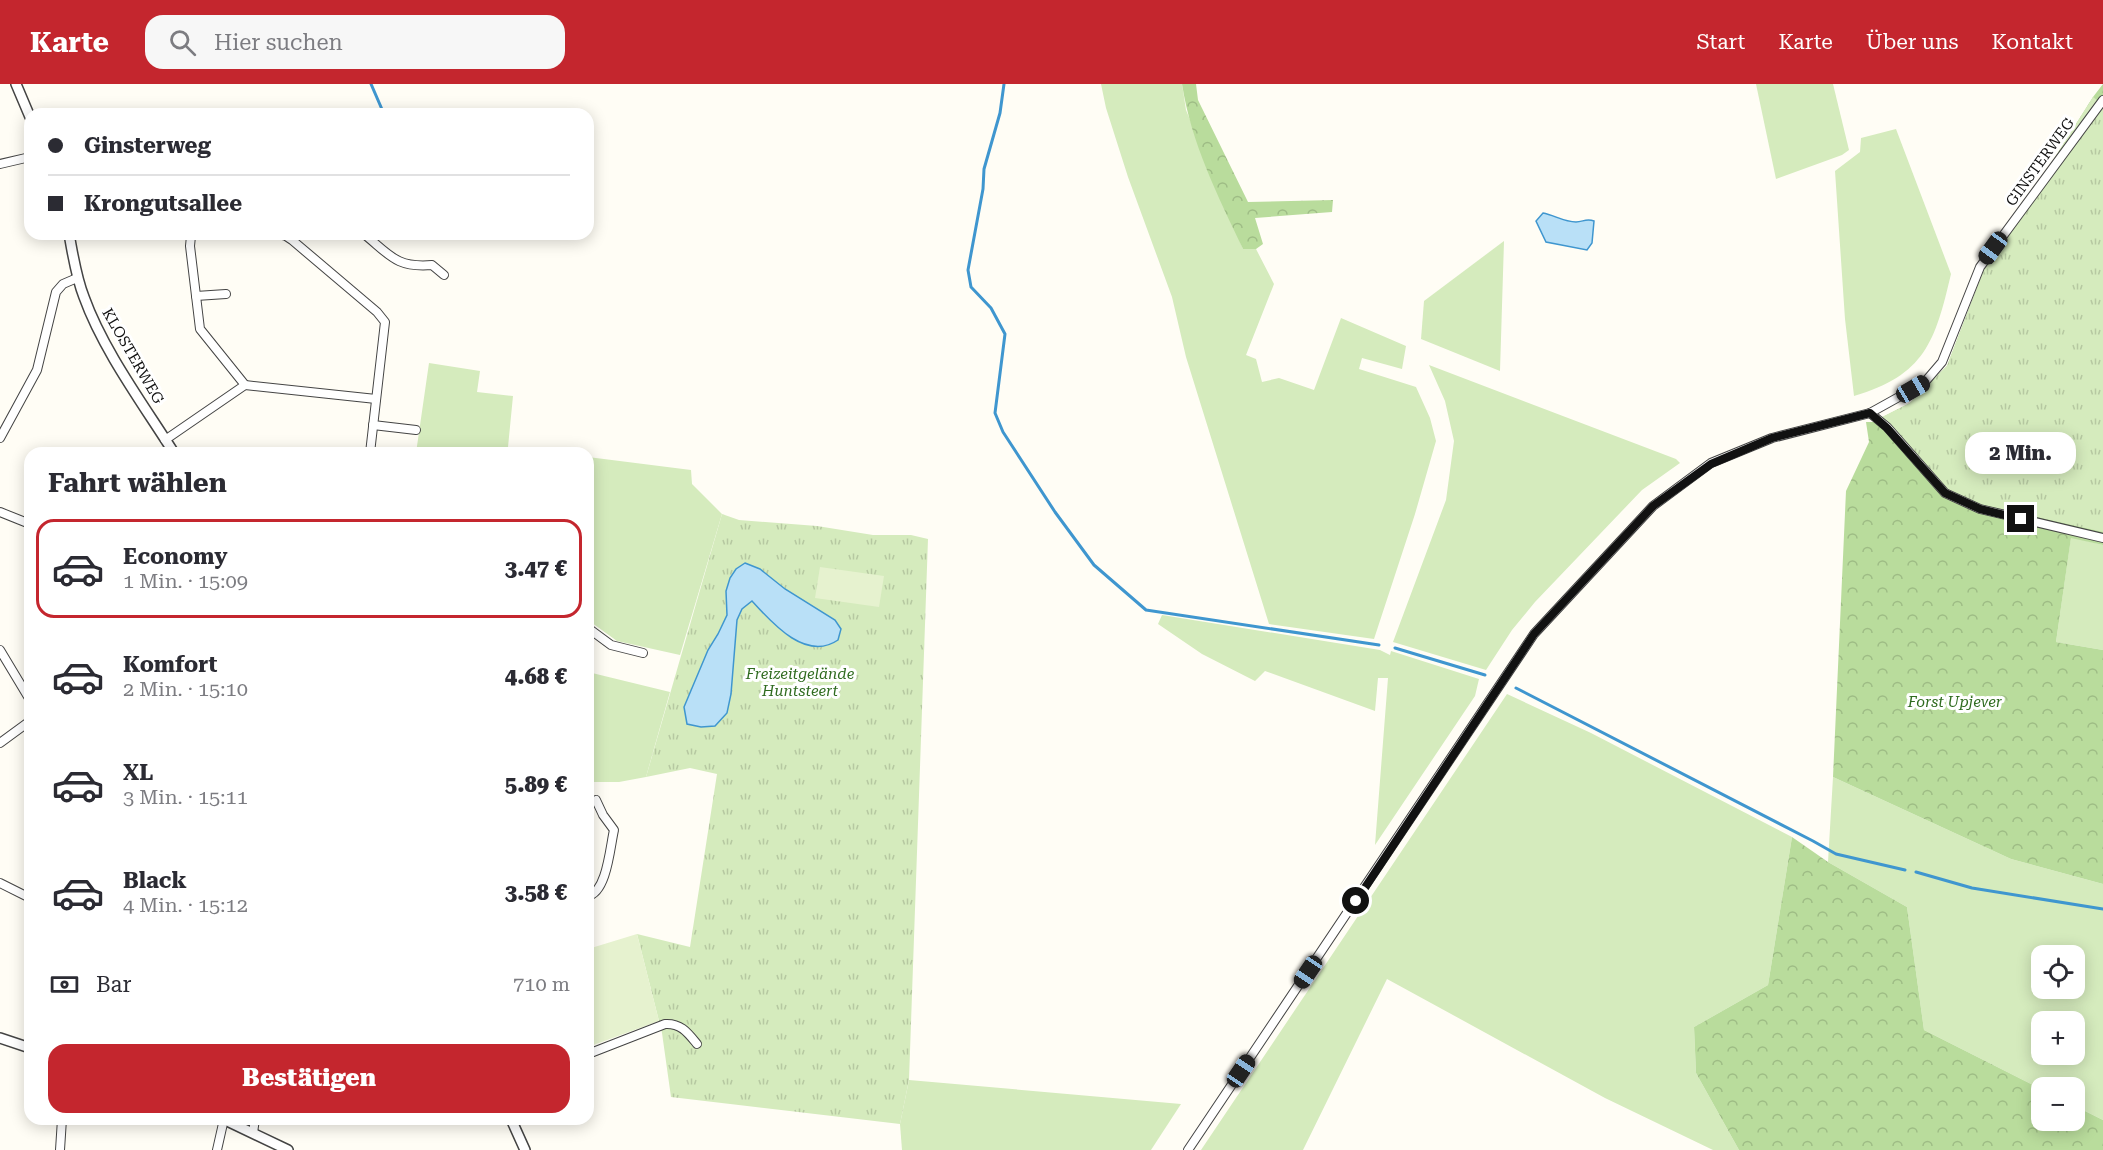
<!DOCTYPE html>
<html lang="de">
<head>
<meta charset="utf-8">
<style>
  :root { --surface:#fff; --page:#f7f7f7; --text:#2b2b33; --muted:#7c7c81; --line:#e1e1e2; --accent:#c4262e }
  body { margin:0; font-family:"Roboto Serif",serif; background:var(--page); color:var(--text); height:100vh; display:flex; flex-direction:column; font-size:22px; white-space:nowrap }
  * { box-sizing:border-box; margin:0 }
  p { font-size:20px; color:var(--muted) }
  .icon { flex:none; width:33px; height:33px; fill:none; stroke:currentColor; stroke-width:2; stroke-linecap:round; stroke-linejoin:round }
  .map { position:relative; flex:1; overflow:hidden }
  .side { position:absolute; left:24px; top:363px; width:570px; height:678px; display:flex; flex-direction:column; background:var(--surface); border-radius:18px; box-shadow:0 3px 15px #0003 }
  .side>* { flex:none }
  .top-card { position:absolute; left:24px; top:24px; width:570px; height:132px; border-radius:18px; box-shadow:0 3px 15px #0003; display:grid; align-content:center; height:132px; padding:0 24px; background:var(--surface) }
  .tools { position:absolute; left:2031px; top:861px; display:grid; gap:12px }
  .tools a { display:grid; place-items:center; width:54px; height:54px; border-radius:12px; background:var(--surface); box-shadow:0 3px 15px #0003; font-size:30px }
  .end { position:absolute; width:27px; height:27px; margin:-14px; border:8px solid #111; background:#fff; box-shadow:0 0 0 3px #fff }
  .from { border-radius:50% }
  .bubble { position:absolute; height:42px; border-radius:18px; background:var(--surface); box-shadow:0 3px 15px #0003; font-size:20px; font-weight:800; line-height:42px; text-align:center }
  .car { position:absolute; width:18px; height:36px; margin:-18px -9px; border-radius:8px; box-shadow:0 0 4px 2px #0007; background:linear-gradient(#222 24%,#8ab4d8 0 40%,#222 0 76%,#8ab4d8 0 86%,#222 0) }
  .top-card b { display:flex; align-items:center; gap:21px; height:57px; font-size:22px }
  .top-card b+b { border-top:2px solid var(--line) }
  .top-card i { width:15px; height:15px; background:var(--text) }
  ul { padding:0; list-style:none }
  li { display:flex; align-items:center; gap:18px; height:99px; margin:0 12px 9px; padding:0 12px; border:3px solid transparent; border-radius:18px }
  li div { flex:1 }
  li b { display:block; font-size:22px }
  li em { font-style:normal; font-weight:800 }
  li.active { border-color:var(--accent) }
  li>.icon { width:54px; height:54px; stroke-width:1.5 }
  h2 { padding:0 24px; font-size:27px; line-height:72px }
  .pay { display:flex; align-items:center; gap:15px; height:66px; padding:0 24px; font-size:22px }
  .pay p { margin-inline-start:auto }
  .action { display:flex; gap:12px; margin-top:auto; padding:12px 24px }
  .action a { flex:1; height:69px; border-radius:18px; background:var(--accent); color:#fff; font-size:24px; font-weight:800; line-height:69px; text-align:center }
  header { display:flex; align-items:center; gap:36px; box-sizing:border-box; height:84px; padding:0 30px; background:var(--accent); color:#fff }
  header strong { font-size:28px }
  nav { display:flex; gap:33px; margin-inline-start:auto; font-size:21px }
  .search { width:420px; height:54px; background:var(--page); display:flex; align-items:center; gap:15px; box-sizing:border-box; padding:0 21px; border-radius:18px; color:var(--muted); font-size:22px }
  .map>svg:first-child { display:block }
  .grass { fill:#d5ebbd; fill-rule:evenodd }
  .forest { fill:url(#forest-crowns) }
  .park { fill:url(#park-tufts) }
  .pitch { fill:#e6f2cf }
  .water { fill:#b9e0f7; stroke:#3f96cf; stroke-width:1.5 }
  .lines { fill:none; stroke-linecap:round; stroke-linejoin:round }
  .stream { stroke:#3f96cf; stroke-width:3 }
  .minor-casing { stroke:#444; stroke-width:10 }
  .tertiary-casing { stroke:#444; stroke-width:12 }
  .minor { stroke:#fff; stroke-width:8 }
  .tertiary { stroke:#fff; stroke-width:9 }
  .route { stroke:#111; stroke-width:8 }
  .labels { text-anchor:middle; stroke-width:6; stroke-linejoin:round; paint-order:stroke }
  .street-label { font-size:15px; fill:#111; stroke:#fff }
  .park-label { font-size:15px; font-style:italic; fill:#2f6b1f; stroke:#fff }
</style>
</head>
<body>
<header>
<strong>Karte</strong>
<div class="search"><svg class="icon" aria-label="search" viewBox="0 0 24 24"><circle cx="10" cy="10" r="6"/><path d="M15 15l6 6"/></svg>Hier suchen</div>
<nav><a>Start</a><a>Karte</a><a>Über uns</a><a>Kontakt</a></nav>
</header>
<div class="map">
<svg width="2103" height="1066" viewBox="0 0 2103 1066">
  <defs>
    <pattern id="forest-crowns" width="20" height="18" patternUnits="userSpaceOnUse" patternTransform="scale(1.5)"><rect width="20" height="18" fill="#b9dc9c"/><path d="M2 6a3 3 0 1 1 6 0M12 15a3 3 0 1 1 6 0" fill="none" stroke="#9ebc85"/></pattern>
    <pattern id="park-tufts" width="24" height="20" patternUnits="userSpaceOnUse" patternTransform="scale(1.5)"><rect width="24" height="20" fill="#d5ebbd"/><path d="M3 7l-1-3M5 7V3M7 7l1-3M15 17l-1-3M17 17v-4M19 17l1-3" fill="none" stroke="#b6c8a1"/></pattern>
  </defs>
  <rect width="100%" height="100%" fill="#fffdf5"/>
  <g class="grass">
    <path d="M 1101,0 L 1182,0 L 1186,26 L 1243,165 L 1256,165 L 1274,200 L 1246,271 L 1256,275 L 1262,298 L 1279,294 L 1314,306 L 1341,234 L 1406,262 L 1402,285 L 1362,274 L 1359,285 L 1416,303 L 1430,334 L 1436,357 L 1415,430 L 1374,555 L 1269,540 L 1186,273 L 1172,213 L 1128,93 L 1106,24 Z"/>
    <path d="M 1756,0 L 1833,0 L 1849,66 L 1842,71 L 1776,95 Z"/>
    <path d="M 1896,45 L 1951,190 C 1935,258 1925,291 1854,312 L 1845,235 L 1835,87 L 1860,68 L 1861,54 Z"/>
    <path d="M 1504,157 L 1500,287 L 1421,255 L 1424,217 Z"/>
    <path d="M 429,279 L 480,287 L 477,308 L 513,312 L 508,363 L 557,369 L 416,369 Z"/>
    <path d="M 1429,281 L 1676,375 L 1680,379 L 1642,406 L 1535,518 L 1512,546 L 1486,586 L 1393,558 L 1446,416 L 1454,357 L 1445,317 Z"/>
    <path d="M 588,373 L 691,386 L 692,400 L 722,430 L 680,571 L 617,557 L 588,536 Z"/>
    <path d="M 2071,453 L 2103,461 L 2103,566 L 2056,558 Z"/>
    <path d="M 1162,531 L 1380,566 L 1390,571 L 1391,567 L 1479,595 L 1475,612 L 1375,761 L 1388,594 L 1378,594 L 1375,627 L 1265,587 L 1255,597 L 1202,570 L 1158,540 Z"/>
    <path d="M 588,588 L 670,608 L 646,693 L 619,698 L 588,698 Z"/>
    <path d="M 1507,610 L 1591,649 L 1792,753 L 1768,901 L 1694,943 L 1696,989 L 1739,1066 L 1713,1066 L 1605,1014 L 1387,895 L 1303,1066 L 1201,1066 Z"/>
    <path d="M 1833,693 L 2011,775 L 2103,800 L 2103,1036 L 2075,1022 L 2074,1004 L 2042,1004 L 2041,1005 L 1924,946 L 1907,823 L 1828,778 ZM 2042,872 L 2074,872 L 2074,904 L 2042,904 ZM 2042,938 L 2074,938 L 2074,970 L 2042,970 Z"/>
    <path d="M 909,996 L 1181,1020 L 1151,1066 L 902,1066 L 900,1040 Z"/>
  </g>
  <g class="forest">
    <path d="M 1182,0 L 1196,0 L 1198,16 L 1248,118 L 1333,116 L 1332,128 L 1255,134 L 1263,160 L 1256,165 L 1243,165 C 1218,112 1191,59 1182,0 Z"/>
    <path d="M 2103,0 L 2103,461 L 2071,454 L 2056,558 L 2103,566 L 2103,800 L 2011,775 L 1833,693 L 1846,407 L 1869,358 L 1866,338 L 1873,338 L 1910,319 L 1947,282 L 1984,186 L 2093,13 Z"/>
    <path d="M 1792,753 L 1828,778 L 1907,823 L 1924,946 L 2041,1005 L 2042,1036 L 2074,1036 L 2075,1022 L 2103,1036 L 2103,1066 L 1739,1066 L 1696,989 L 1694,943 L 1768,901 Z"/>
  </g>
  <g class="park">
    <path d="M 2093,13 L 2103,21 L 2103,448 L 1970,418 L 1948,406 L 1882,333 L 1910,319 L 1947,282 L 1984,186 Z"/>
    <path d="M 722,430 L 739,436 L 817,442 L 873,451 L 911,451 L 928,455 L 909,996 L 900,1040 L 671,1013 L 662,949 L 637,850 L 690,863 L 717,690 L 690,684 L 646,693 Z"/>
  </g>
  <g class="pitch">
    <path d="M 820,483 L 884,492 L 879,523 L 815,514 Z"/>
    <path d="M 637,850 L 659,937 L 588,963 L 588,865 Z"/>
  </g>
  <g class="water">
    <path d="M 1543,129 C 1554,131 1564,138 1576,138 C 1583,138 1586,134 1594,137 L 1592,159 L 1587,166 L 1546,158 L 1536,137 Z"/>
    <path d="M 745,479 L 760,485 L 785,505 L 835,536 L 841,545 L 838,556 C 806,578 772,539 752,517 L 742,525 L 737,536 L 731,610 L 727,629 L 715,642 L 701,643 L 687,640 L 684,623 L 708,566 L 718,550 L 727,531 L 726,507 L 730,494 L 736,485 Z"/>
  </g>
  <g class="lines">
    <g class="stream">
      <path d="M 371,0 L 384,30"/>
      <path d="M 1004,0 L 1000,29 L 984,85 L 983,105 L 968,186 L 971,203 L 991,224 L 1005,250 L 995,329 L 1003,348 L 1055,428 L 1094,481 L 1146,526 L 1379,561"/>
      <path d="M 1395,564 L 1485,591"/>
      <path d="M 1516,604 L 1813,757 L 1836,770 L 1905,786"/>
      <path d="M 1916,788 L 1972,804 L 2103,825"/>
    </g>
    <defs>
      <g id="minor">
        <path d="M 0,80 L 30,73"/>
        <path d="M 278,150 L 286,152 L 292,156 L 377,228 L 385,238 L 370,369"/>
        <path d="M 364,150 C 390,171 396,184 432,181 L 444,191"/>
        <path d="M 196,212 L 226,210"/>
        <path d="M 245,301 L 376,315"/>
        <path d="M 1870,329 L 1887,343 L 1945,409 L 1980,425 L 2103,454"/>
        <path d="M 373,341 L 416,346"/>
        <path d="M 0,354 L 37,286 L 56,208 L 63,200 L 77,194"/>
        <path d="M 165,356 L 245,301 L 200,245 L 190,162 L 191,152 L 193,150"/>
        <path d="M 0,428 L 30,440"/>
        <path d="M 588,544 L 611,561 L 643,569"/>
        <path d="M 0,566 L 30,616"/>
        <path d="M 0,659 L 30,637"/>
        <path d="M 0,799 L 30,814"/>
        <path d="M 588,812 C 607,808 610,763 614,746 L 603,731 L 596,716"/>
        <path d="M 588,970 L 665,940 C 681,939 688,949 697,960"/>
        <path d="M 253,1049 L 255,1035"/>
        <path d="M 60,1066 L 62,1035"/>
        <path d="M 217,1066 L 224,1035"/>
        <path d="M 1188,1066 L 1534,550 L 1653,422 L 1711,379 L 1772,354 L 1870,329 L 1924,299 L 1942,278 L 1980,183 L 2103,16"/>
      </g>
      <g id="tertiary">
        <path d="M 16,0 L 30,33"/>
        <path d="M 69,150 C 73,171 76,193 84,213 C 103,266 143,320 174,369"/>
        <path d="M 0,954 L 30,964"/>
        <path d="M 223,1035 L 288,1066"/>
        <path d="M 511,1035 L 525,1066"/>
      </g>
    </defs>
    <use href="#minor" class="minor-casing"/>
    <use href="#tertiary" class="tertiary-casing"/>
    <use href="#minor" class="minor"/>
    <use href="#tertiary" class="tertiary"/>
  </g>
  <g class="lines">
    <path class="route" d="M 1356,817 L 1534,550 L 1653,422 L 1711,380 L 1772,354 L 1870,329 L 1887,344 L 1945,409 L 1980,425 L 2021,435"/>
  </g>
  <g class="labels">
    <g class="street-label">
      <text transform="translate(2040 78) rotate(-54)" y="5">GINSTERWEG</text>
      <text transform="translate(133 272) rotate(60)" y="5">KLOSTERWEG</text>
    </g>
    <g class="park-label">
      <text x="800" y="595">Freizeitgelände<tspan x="800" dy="17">Huntsteert</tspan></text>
      <text x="1955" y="623">Forst Upjever</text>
    </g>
  </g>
</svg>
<div class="tools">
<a><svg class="icon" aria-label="locate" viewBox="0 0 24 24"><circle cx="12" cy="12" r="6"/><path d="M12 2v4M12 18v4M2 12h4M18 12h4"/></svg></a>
<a>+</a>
<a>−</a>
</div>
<i class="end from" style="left:1356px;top:817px"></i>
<i class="end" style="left:2021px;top:435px"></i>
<div class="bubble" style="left:1965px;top:348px;width:111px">2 Min.</div>
<i class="car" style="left:1993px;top:164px;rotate:216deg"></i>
<i class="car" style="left:1913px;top:305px;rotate:60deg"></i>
<i class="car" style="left:1308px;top:888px;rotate:214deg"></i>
<i class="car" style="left:1241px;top:987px;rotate:34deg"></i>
<div class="top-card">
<b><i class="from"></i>Ginsterweg</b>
<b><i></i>Krongutsallee</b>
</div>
<section class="side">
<h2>Fahrt wählen</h2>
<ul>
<li class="active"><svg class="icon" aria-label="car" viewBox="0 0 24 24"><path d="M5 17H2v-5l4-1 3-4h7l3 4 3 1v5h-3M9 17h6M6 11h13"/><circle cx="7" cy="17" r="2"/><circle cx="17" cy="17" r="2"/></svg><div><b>Economy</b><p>1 Min. · 15:09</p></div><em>3.47 €</em></li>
<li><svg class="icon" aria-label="car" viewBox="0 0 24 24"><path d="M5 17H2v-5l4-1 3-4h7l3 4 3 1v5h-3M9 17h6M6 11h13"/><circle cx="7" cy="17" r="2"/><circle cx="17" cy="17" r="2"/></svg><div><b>Komfort</b><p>2 Min. · 15:10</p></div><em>4.68 €</em></li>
<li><svg class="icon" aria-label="car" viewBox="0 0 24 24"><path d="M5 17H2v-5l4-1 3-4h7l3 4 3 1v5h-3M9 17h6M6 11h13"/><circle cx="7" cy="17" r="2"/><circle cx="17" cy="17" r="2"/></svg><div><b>XL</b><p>3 Min. · 15:11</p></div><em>5.89 €</em></li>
<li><svg class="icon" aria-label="car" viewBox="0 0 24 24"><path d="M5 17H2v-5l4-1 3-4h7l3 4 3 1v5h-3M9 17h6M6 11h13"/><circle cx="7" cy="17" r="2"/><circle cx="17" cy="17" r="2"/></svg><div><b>Black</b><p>4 Min. · 15:12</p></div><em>3.58 €</em></li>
</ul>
<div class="pay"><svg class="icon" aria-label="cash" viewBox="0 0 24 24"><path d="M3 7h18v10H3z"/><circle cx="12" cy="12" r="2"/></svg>Bar<p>710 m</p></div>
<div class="action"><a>Bestätigen</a></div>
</section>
</div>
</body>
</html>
